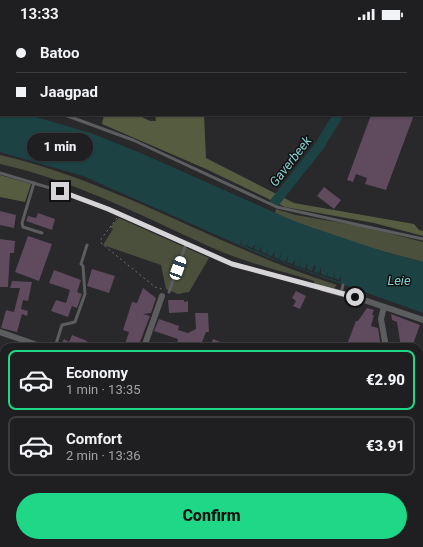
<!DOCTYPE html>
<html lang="en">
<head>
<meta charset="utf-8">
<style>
  :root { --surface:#1f1e20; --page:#272729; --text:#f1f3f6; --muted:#a1a2a5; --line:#3c3c3e; --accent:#1fd887 }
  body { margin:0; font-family:Roboto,sans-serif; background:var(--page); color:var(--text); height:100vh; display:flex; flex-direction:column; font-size:15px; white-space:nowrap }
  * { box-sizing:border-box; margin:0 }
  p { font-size:13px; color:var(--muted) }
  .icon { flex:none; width:22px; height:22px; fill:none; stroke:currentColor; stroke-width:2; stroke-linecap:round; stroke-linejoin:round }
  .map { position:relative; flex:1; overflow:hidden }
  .details { position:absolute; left:0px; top:315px; width:423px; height:204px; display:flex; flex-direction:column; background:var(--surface); border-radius:12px 12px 0 0; box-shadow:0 1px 3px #0004,0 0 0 1px var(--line) }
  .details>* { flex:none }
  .banner { position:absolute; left:0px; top:0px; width:423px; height:88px; box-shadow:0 1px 3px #0004,0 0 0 1px var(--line); display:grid; align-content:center; height:88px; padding:0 16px; background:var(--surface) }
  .end { position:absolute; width:18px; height:18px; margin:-9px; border:5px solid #d6d4d7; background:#111; box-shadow:0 0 0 2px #111 }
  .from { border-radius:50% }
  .bubble { position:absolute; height:28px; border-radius:14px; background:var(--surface); box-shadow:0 1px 3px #0004,0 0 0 1px var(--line); font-size:13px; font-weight:800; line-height:28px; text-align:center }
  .car { position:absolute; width:12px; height:24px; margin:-12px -6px; border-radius:5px; box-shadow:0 0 3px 1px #0007; background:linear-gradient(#fff 24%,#345 0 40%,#fff 0 76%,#345 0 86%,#fff 0) }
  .banner b { display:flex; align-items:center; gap:14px; height:38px; font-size:15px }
  .banner b+b { border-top:1px solid var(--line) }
  .banner i { width:10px; height:10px; background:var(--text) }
  ul { padding:7px 0 0; list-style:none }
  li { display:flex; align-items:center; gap:12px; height:60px; margin:0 8px 6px; padding:0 8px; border:2px solid var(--line); border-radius:8px }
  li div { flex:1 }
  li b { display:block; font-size:15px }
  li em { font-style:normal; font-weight:800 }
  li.active { border-color:var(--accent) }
  li>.icon { width:36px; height:36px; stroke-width:1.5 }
  .button { display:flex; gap:8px; margin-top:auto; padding:8px 16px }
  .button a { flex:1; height:46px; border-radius:24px; background:var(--accent); color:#111; font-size:16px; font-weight:800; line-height:46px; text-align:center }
  .status { display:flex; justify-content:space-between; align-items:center; height:28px; padding:0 20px; background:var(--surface); direction:ltr }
  .status svg { height:11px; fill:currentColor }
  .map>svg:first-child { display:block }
  .green { fill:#4b503d }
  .forest { fill:#565c40 }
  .water { fill:#1c4243 }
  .pier { fill:#29282b }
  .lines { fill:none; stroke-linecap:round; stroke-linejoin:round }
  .river { stroke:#1c4243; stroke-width:10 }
  .building { fill:#5f4a5e }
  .path { stroke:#716f72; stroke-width:1; stroke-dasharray:2 3; stroke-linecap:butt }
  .service { stroke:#5c5d5e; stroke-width:3 }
  .minor { stroke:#5c5d5e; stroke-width:6 }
  .route { stroke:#d6d4d7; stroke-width:5 }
  .labels { text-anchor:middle; stroke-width:3; stroke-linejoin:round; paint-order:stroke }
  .water-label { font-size:13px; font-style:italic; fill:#85cecf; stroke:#121112 }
</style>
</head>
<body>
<div class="status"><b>13:33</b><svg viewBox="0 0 49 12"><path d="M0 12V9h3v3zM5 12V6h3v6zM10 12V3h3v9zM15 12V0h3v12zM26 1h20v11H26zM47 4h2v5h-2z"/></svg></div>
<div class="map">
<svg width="423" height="519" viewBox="0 0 423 519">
  <rect width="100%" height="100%" fill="#29282b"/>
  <g class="green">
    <path d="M 0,127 C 117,154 222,221 337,257 L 334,260 L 314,256 L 314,253 C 284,244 252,236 222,224 C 149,192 78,153 0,136 Z"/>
    <path d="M 276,181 L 296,187 L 365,199 L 423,214 L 423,234 C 372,221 322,206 275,185 Z"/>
    <path d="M 119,190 L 209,230 L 189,264 L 178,266 L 166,261 L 161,237 L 103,217 L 113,201 L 110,199 Z"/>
  </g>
  <g class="forest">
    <path d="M 104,87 L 138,87 L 150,93 L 156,93 L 155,87 L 204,87 L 206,130 L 294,175 L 414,196 L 419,202 L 423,203 L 423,208 L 374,195 L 285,179 L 206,141 L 102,96 Z"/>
    <path d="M 0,147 L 31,156 L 25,174 L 0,169 Z"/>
  </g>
  <path class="water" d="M 0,79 L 1,87 L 29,87 L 91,105 L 143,126 L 296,194 L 385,224 L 423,234 L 423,285 L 266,229 L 83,148 L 0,124 Z"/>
  <path class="pier" d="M 242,209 L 241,216 L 246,218 L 249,213 L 247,218 L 252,220 L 256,216 L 254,221 L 259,223 L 262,218 L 261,224 L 266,226 L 268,221 L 267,227 L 272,228 L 275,223 L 274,229 L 279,231 L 281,225 L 280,232 L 285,234 L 288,228 L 287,234 L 292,236 L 296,231 L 294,237 L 299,239 L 301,233 L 300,239 L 305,241 L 307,235 L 307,241 L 312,243 L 314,237 L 316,238 L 314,244 L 319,245 L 321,239 L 321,246 L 326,248 L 329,242 L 327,248 L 333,250 L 335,244 L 334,250 L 339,252 L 342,246 L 340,254 L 279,233 L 240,216 Z"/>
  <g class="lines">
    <path class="river" d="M 275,174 L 320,117 L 338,87"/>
  </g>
  <g class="building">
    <path d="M 371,87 L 414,87 L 386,162 L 365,156 L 367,150 L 356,146 L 353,154 L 347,152 Z"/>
    <path d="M 324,159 L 341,172 L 334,181 L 317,168 Z"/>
    <path d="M 0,183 L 16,187 L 14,200 L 0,197 Z"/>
    <path d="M 38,185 L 55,191 L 52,202 L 26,193 L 28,188 L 36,190 Z"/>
    <path d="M 28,208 L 52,216 L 39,253 L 15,244 Z"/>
    <path d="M 0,211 L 15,213 L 14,225 L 10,225 L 8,259 L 0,259 Z"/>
    <path d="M 92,241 L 115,248 L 109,265 L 87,258 Z"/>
    <path d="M 54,242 L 81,252 L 77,264 L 82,266 L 77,280 L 72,278 L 68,289 L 51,283 L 56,272 L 66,275 L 70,262 L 49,255 Z"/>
    <path d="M 12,253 L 32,254 L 28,273 L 23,272 L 21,281 L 28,283 L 27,288 L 22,286 L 17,304 L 1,300 L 6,282 L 14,284 L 20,260 L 10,260 Z"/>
    <path d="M 143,260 L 156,270 L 151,285 L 143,286 L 150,288 L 138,319 L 124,319 L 129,304 L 123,302 L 132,274 L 137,275 Z"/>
    <path d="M 296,263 L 306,268 L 300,281 L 293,278 L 296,273 L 292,270 Z"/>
    <path d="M 168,272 L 184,272 L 184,274 L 188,273 L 188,284 L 169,285 Z"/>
    <path d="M 367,280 L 374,282 L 372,287 L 374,287 L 371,298 L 378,300 L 381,319 L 364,319 L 353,315 L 351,319 L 346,319 L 356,293 L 358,293 Z"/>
    <path d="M 195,285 L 208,285 L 209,304 L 206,304 L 200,319 L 187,319 L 177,315 L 178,311 L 154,303 L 159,291 L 179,298 L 178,302 L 188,305 L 196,301 Z"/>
    <path d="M 391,286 L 420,297 L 412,319 L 401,319 L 397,294 L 392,292 Z"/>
    <path d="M 72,307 L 87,313 L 85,319 L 60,319 L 64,311 L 69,314 Z"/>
    <path d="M 213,311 L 233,319 L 210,319 Z"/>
  </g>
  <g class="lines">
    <g class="path">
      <path d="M 117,190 L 101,211 L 101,215 L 155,259 L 165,262"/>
      <path d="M 419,347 L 423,349"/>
      <path d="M 421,474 L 423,465"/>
      <path d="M 419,475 L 423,473"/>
      <path d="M 400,519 L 414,517"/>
    </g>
    <g class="service">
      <path d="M 0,69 L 1,69"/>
      <path d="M 65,87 L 133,112 L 277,179 L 423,211"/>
      <path d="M 0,145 L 60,163 L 108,181 L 232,236 L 322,260"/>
      <path d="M 34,155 L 22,195 L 23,199 L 42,205"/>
      <path d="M 169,264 L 186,216"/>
      <path d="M 341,265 L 343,257"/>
      <path d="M 55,319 L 62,297 L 75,294 L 85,266 L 83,238 L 81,236 L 87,217"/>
      <path d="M 419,407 L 423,408"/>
      <path d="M 0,452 L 4,453"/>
    </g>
    <g class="minor">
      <path d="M 322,260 L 361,271 L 423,292"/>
      <path d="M 384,279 L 381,291 L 386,319"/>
      <path d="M 0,304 L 43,319"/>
      <path d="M 144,319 L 162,268"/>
      <path d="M 0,504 L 4,505"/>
      <path d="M 419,509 L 421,519"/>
      <path d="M 52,515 L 85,519"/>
      <path d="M 220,515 L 221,519"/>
      <path d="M 99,519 L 100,515"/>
    </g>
  </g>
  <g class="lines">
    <path class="route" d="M 60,163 L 108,181 L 232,236 L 355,269"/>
  </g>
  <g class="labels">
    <g class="water-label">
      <text transform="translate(290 133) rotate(-52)" y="5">Gaverbeek</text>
      <text x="399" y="257">Leie</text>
    </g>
  </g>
</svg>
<i class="end from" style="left:355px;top:269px"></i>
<i class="end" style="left:60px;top:163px"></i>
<div class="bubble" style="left:27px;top:105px;width:66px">1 min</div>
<i class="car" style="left:178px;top:240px;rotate:20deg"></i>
<div class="banner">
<b><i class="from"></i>Batoo</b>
<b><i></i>Jaagpad</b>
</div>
<section class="details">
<ul>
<li class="active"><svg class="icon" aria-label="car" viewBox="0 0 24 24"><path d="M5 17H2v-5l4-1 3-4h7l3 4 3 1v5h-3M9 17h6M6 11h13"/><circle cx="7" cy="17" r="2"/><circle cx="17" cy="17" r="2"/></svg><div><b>Economy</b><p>1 min · 13:35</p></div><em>€2.90</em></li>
<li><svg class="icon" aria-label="car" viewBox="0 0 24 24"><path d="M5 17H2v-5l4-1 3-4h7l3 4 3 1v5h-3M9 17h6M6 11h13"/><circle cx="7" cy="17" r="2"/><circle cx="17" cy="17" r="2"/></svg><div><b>Comfort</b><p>2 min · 13:36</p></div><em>€3.91</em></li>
</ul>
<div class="button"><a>Confirm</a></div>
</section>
</div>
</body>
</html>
